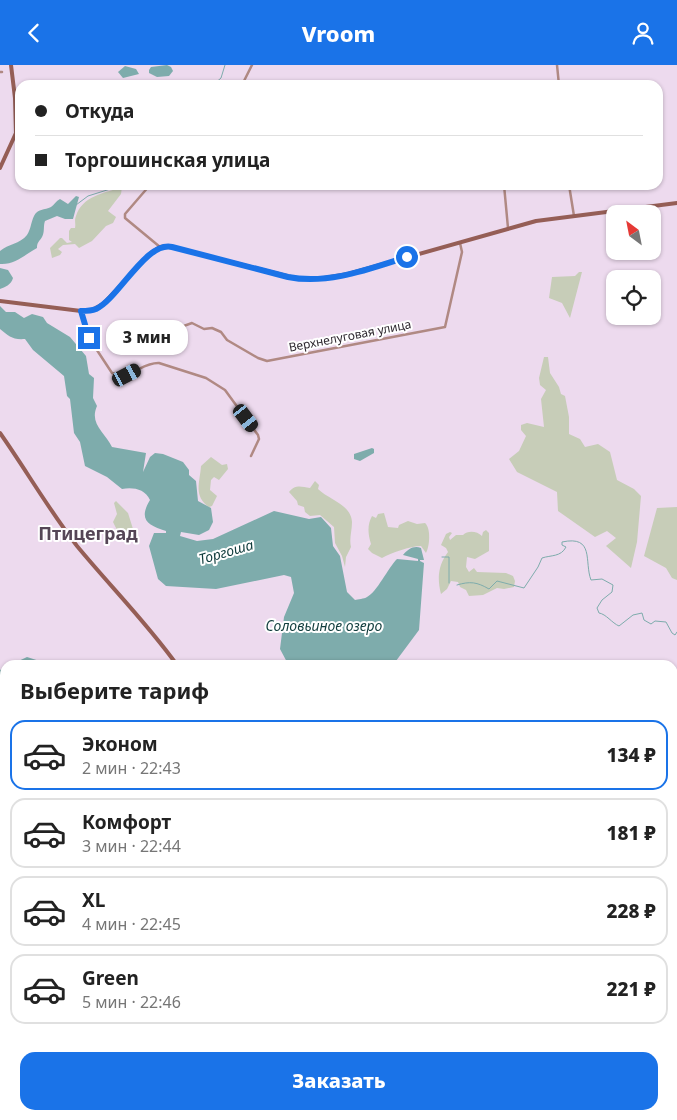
<!DOCTYPE html>
<html lang="ru">
<head>
<meta charset="utf-8">
<style>
  :root { --surface:#fff; --page:#f2f2f2; --text:#222; --muted:#767676; --line:#e0e0e0; --accent:#1a73e8 }
  body { margin:0; font-family:"Noto Sans",sans-serif; background:var(--page); color:var(--text); height:100vh; display:flex; flex-direction:column; font-size:19px; white-space:nowrap }
  * { box-sizing:border-box; margin:0 }
  p { font-size:16px; color:var(--muted) }
  .icon { flex:none; width:28px; height:28px; fill:none; stroke:currentColor; stroke-width:2; stroke-linecap:round; stroke-linejoin:round }
  .map { position:relative; flex:1; overflow:hidden }
  .drawer { position:absolute; left:0px; top:595px; width:678px; height:460px; display:flex; flex-direction:column; background:var(--surface); border-radius:15px 15px 0 0; box-shadow:0 1px 4px #0004 }
  .drawer>* { flex:none }
  .hud { position:absolute; left:15px; top:15px; width:648px; height:110px; border-radius:15px; box-shadow:0 1px 4px #0004; display:grid; align-content:center; height:110px; padding:0 20px; background:var(--surface) }
  .needle { width:32px; rotate:328deg }
  .buttons { position:absolute; left:606px; top:140px; display:grid; gap:10px }
  .buttons a { display:grid; place-items:center; width:55px; height:55px; border-radius:10px; background:var(--surface); box-shadow:0 1px 4px #0004; font-size:25px }
  .end { position:absolute; width:22px; height:22px; margin:-11px; border:6px solid #1a73e8; background:#fff; box-shadow:0 0 0 2px #fff }
  .from { border-radius:50% }
  .bubble { position:absolute; height:35px; border-radius:15px; background:var(--surface); box-shadow:0 1px 4px #0004; font-size:16px; font-weight:800; line-height:35px; text-align:center }
  .car { position:absolute; width:15px; height:30px; margin:-15px -8px; border-radius:6px; box-shadow:0 0 4px 1px #0007; background:linear-gradient(#222 24%,#8ab4d8 0 40%,#222 0 76%,#8ab4d8 0 86%,#222 0) }
  .hud b { display:flex; align-items:center; gap:18px; height:48px; font-size:19px }
  .hud b+b { border-top:1px solid var(--line) }
  .hud i { width:12px; height:12px; background:var(--text) }
  ul { padding:0; list-style:none }
  li { display:flex; align-items:center; gap:15px; height:70px; margin:0 10px 8px; padding:0 10px; border:2px solid var(--line); border-radius:15px }
  li div { flex:1 }
  li b { display:block; font-size:19px }
  li em { font-style:normal; font-weight:800 }
  li.current { border-color:var(--accent) }
  li>.icon { width:45px; height:45px; stroke-width:1.5 }
  h2 { padding:0 20px; font-size:22px; line-height:60px }
  .cta { display:flex; gap:10px; margin-top:auto; padding:10px 20px }
  .cta a { flex:1; height:58px; border-radius:15px; background:var(--accent); color:#fff; font-size:20px; font-weight:800; line-height:58px; text-align:center }
  header { display:flex; justify-content:space-between; align-items:center; height:65px; padding:0 20px; background:var(--accent); color:#fff; font-size:22px; font-weight:800 }
  .map>svg:first-child { display:block }
  .green { fill:#c7cdb8 }
  .water { fill:#7eacac }
  .lines { fill:none; stroke-linecap:round; stroke-linejoin:round }
  .stream { stroke:#7eacac; stroke-width:1 }
  .street { stroke:#b08983; stroke-width:2.5 }
  .secondary { stroke:#955e56; stroke-width:4 }
  .route { stroke:#1a73e8; stroke-width:6 }
  .labels { text-anchor:middle; stroke-width:4; stroke-linejoin:round; paint-order:stroke }
  .street-label { font-size:12px; fill:#2e282f; stroke:#fff }
  .water-label { font-size:14px; font-style:italic; fill:#113d3d; stroke:#fff }
  .district-label { font-size:18px; font-weight:bold; fill:#554656; stroke:#fff }
</style>
</head>
<body>
<header><svg class="icon" aria-label="back" viewBox="0 0 24 24"><path d="M15 5l-7 7 7 7"/></svg>Vroom<svg class="icon" aria-label="person" viewBox="0 0 24 24"><circle cx="12" cy="8" r="4"/><path d="M4 21q1-7 8-7t8 7"/></svg></header>
<div class="map">
<svg width="677" height="1055" viewBox="0 0 677 1055">
  <rect width="100%" height="100%" fill="#eddaee"/>
  <g class="green">
    <path d="M 122,122 L 121,129 L 108,146 L 116,152 L 113,158 L 106,161 L 92,176 L 79,183 L 75,179 L 63,180 L 58,184 L 62,187 L 60,190 L 52,193 L 50,183 L 60,173 L 62,173 L 67,178 L 72,177 L 69,175 L 69,166 L 71,163 L 75,163 C 76,158 74,156 76,151 C 82,131 105,128 122,122 Z"/>
    <path d="M 579,207 L 582,207 L 570,253 L 562,238 L 549,233 L 552,212 L 575,211 Z"/>
    <path d="M 544,292 L 548,292 L 550,308 L 559,322 L 561,329 L 565,331 L 569,352 L 569,369 L 580,374 L 585,382 L 598,379 L 610,387 L 617,415 L 634,424 L 641,431 L 637,477 L 631,503 L 606,481 L 616,473 L 607,466 L 595,472 L 558,446 L 557,427 L 517,407 L 509,394 L 519,386 L 526,371 L 521,365 L 521,360 L 527,358 L 544,362 L 541,334 L 546,325 L 540,320 L 539,313 Z"/>
    <path d="M 211,392 L 222,400 L 227,399 L 228,404 L 219,415 L 214,412 L 211,415 L 210,425 L 217,431 L 212,441 L 209,442 C 193,431 200,417 201,401 Z"/>
    <path d="M 315,416 L 319,420 L 318,424 C 329,435 351,439 352,457 C 352,466 349,474 351,482 L 346,492 L 345,502 L 342,491 L 335,478 L 334,462 L 320,450 L 310,451 L 305,447 L 304,442 L 298,440 L 297,436 L 289,427 C 296,419 301,422 310,423 Z"/>
    <path d="M 116,436 L 128,448 L 133,464 L 130,469 L 122,467 L 122,472 L 111,477 L 109,470 L 118,467 L 113,457 L 117,449 L 114,438 Z"/>
    <path d="M 677,442 L 677,515 L 672,513 L 666,503 L 644,491 L 657,443 Z"/>
    <path d="M 384,448 L 388,462 L 398,463 L 399,460 L 408,456 L 417,459 L 425,458 C 431,463 430,481 426,488 L 421,481 C 410,481 391,488 382,493 L 372,488 L 368,484 L 371,479 C 368,469 367,460 372,451 L 376,453 L 378,449 Z"/>
    <path d="M 486,465 L 489,468 L 489,486 L 475,494 L 467,492 L 466,502 L 469,507 L 474,503 L 477,507 L 506,508 L 513,511 L 515,516 L 514,522 L 504,524 L 497,523 L 483,530 L 469,531 L 466,525 L 460,522 L 458,517 L 451,516 L 447,524 L 441,529 C 437,514 438,500 448,487 L 446,483 L 441,480 L 446,469 L 450,467 L 452,468 L 449,472 L 450,475 L 456,470 L 463,470 C 468,465 477,466 482,471 L 483,467 Z"/>
    <path d="M 673,987 L 675,999 L 677,1002 L 677,1040 L 673,1035 Z"/>
    <path d="M 5,1031 L 5,1050 L 644,1050 L 644,1055 L 6,1055 L 0,1045 L 0,1034 Z"/>
  </g>
  <g class="water">
    <path d="M 167,0 L 171,2 L 173,6 L 169,11 L 157,12 L 149,8 L 149,5 L 151,2 Z"/>
    <path d="M 125,1 L 136,4 L 139,9 L 123,13 L 118,7 Z"/>
    <path d="M 76,131 L 79,132 L 73,154 L 65,154 L 57,151 L 45,156 C 43,161 45,167 42,172 C 39,177 37,177 37,183 C 24,190 15,200 0,199 L 0,186 C 8,179 20,179 27,170 C 31,164 31,157 34,151 C 37,144 45,145 51,142 C 54,140 56,136 60,134 L 68,139 Z"/>
    <path d="M 0,203 L 8,205 L 13,213 C 11,220 5,222 0,224 Z"/>
    <path d="M 0,241 L 6,247 L 15,247 L 24,253 L 32,249 L 43,252 L 47,258 L 70,272 L 86,291 L 89,309 L 94,313 L 93,333 L 97,341 C 89,359 105,367 112,382 L 146,388 L 143,407 L 150,392 L 155,388 L 163,389 L 183,397 L 189,405 L 189,410 L 196,416 L 198,436 L 211,443 L 213,457 L 209,465 L 199,470 L 181,467 L 180,471 L 197,476 L 213,474 L 274,446 L 309,454 L 321,452 L 331,463 L 333,481 L 340,491 L 347,527 L 355,535 C 358,534 364,534 367,532 C 377,527 388,503 397,494 L 418,496 L 418,494 L 403,490 C 408,484 414,480 421,483 L 424,495 L 420,495 L 420,496 L 424,498 L 419,565 L 393,600 L 290,600 L 288,599 L 280,584 L 284,552 L 294,528 L 291,512 L 284,510 L 216,524 L 166,521 L 158,514 L 149,481 L 154,468 L 166,468 L 166,466 C 148,460 138,455 150,435 C 145,424 133,422 122,424 L 107,412 L 85,401 L 80,377 L 74,368 L 70,334 L 67,331 L 64,311 L 33,285 L 25,274 C 12,275 9,271 0,264 Z"/>
    <path d="M 372,383 L 374,384 L 374,388 L 360,396 L 354,394 L 354,389 Z"/>
    <path d="M 27,592 L 52,600 L 10,600 Z"/>
    <path d="M 5,603 L 5,729 L 0,728 L 0,605 Z"/>
    <path d="M 5,806 L 5,852 L 4,856 L 0,861 L 0,812 Z"/>
  </g>
  <g class="lines">
    <g class="stream">
      <path d="M 213,20 L 221,13 L 225,0"/>
      <path d="M 76,140 L 88,131 L 123,120"/>
      <path d="M 442,492 L 449,492 L 449,518"/>
      <path d="M 457,520 C 470,516 477,517 489,524 L 497,516 L 524,523 L 538,502 L 542,493 C 551,490 561,492 566,482 L 562,480 L 562,477 C 595,470 584,497 591,515 L 602,514 L 613,520 L 612,527 L 602,535 L 597,543 L 599,548 C 606,549 612,558 619,561 L 633,550 L 642,548 L 644,555 L 651,559 L 655,556 L 666,557 L 672,568 L 675,570 L 677,567"/>
    </g>
    <g class="street">
      <path d="M 557,0 L 559,20"/>
      <path d="M 0,7 L 2,7"/>
      <path d="M 242,20 L 252,0"/>
      <path d="M 150,120 L 125,149 L 125,153 L 160,182"/>
      <path d="M 504,120 L 508,163"/>
      <path d="M 569,120 L 574,151"/>
      <path d="M 81,246 L 89,273 L 112,308 C 129,316 142,297 159,298 L 206,313 L 225,325 L 258,370 L 259,374 L 251,391"/>
      <path d="M 181,262 L 192,258 L 204,264 L 212,263 L 221,267 L 227,275 L 258,293 L 267,296 L 445,262 L 462,187 L 460,178"/>
      <path d="M 0,1017 L 4,1002"/>
      <path d="M 500,1050 L 516,1055"/>
    </g>
    <g class="secondary">
      <path d="M 0,103 L 16,68 L 15,33 L 11,0"/>
      <path d="M 0,236 L 81,246 L 92,245 L 103,239 L 151,188 L 160,182 L 167,181 L 295,213 L 318,214 L 348,209 L 536,156 L 677,138"/>
      <path d="M 0,368 C 26,405 49,445 77,481 C 110,521 147,558 177,600"/>
      <path d="M 672,909 L 677,912"/>
    </g>
  </g>
  <g class="lines">
    <path class="route" d="M 89,273 L 81,246 C 86,246 91,246 96,244 C 119,233 146,176 172,182 L 288,212 C 328,220 369,204 407,192"/>
  </g>
  <g class="labels">
    <g class="street-label">
      <text transform="translate(350 271) rotate(-11)" y="4">Верхнелуговая улица</text>
    </g>
    <g class="water-label">
      <text transform="translate(226 487) rotate(-16)" y="5">Торгоша</text>
      <text x="324" y="566">Соловьиное озеро</text>
    </g>
    <g class="district-label">
      <text x="88" y="475">Птицеград</text>
    </g>
  </g>
</svg>
<div class="buttons">
<a><svg class="needle" viewBox="-14 -14 28 28"><path d="M0-13l5 13h-10z" fill="#e53935"/><path d="M0 13l5-13h-10z" fill="#767676"/></svg></a>
<a><svg class="icon" aria-label="locate" viewBox="0 0 24 24"><circle cx="12" cy="12" r="6"/><path d="M12 2v4M12 18v4M2 12h4M18 12h4"/></svg></a>
</div>
<i class="end from" style="left:407px;top:192px"></i>
<i class="end" style="left:89px;top:273px"></i>
<div class="bubble" style="left:106px;top:255px;width:82px">3 мин</div>
<i class="car" style="left:127px;top:310px;rotate:62deg"></i>
<i class="car" style="left:246px;top:353px;rotate:143deg"></i>
<div class="hud">
<b><i class="from"></i>Откуда</b>
<b><i></i>Торгошинская улица</b>
</div>
<section class="drawer">
<h2>Выберите тариф</h2>
<ul>
<li class="current"><svg class="icon" aria-label="car" viewBox="0 0 24 24"><path d="M5 17H2v-5l4-1 3-4h7l3 4 3 1v5h-3M9 17h6M6 11h13"/><circle cx="7" cy="17" r="2"/><circle cx="17" cy="17" r="2"/></svg><div><b>Эконом</b><p>2 мин · 22:43</p></div><em>134 ₽</em></li>
<li><svg class="icon" aria-label="car" viewBox="0 0 24 24"><path d="M5 17H2v-5l4-1 3-4h7l3 4 3 1v5h-3M9 17h6M6 11h13"/><circle cx="7" cy="17" r="2"/><circle cx="17" cy="17" r="2"/></svg><div><b>Комфорт</b><p>3 мин · 22:44</p></div><em>181 ₽</em></li>
<li><svg class="icon" aria-label="car" viewBox="0 0 24 24"><path d="M5 17H2v-5l4-1 3-4h7l3 4 3 1v5h-3M9 17h6M6 11h13"/><circle cx="7" cy="17" r="2"/><circle cx="17" cy="17" r="2"/></svg><div><b>XL</b><p>4 мин · 22:45</p></div><em>228 ₽</em></li>
<li><svg class="icon" aria-label="car" viewBox="0 0 24 24"><path d="M5 17H2v-5l4-1 3-4h7l3 4 3 1v5h-3M9 17h6M6 11h13"/><circle cx="7" cy="17" r="2"/><circle cx="17" cy="17" r="2"/></svg><div><b>Green</b><p>5 мин · 22:46</p></div><em>221 ₽</em></li>
</ul>
<div class="cta"><a>Заказать</a></div>
</section>
</div>
</body>
</html>
